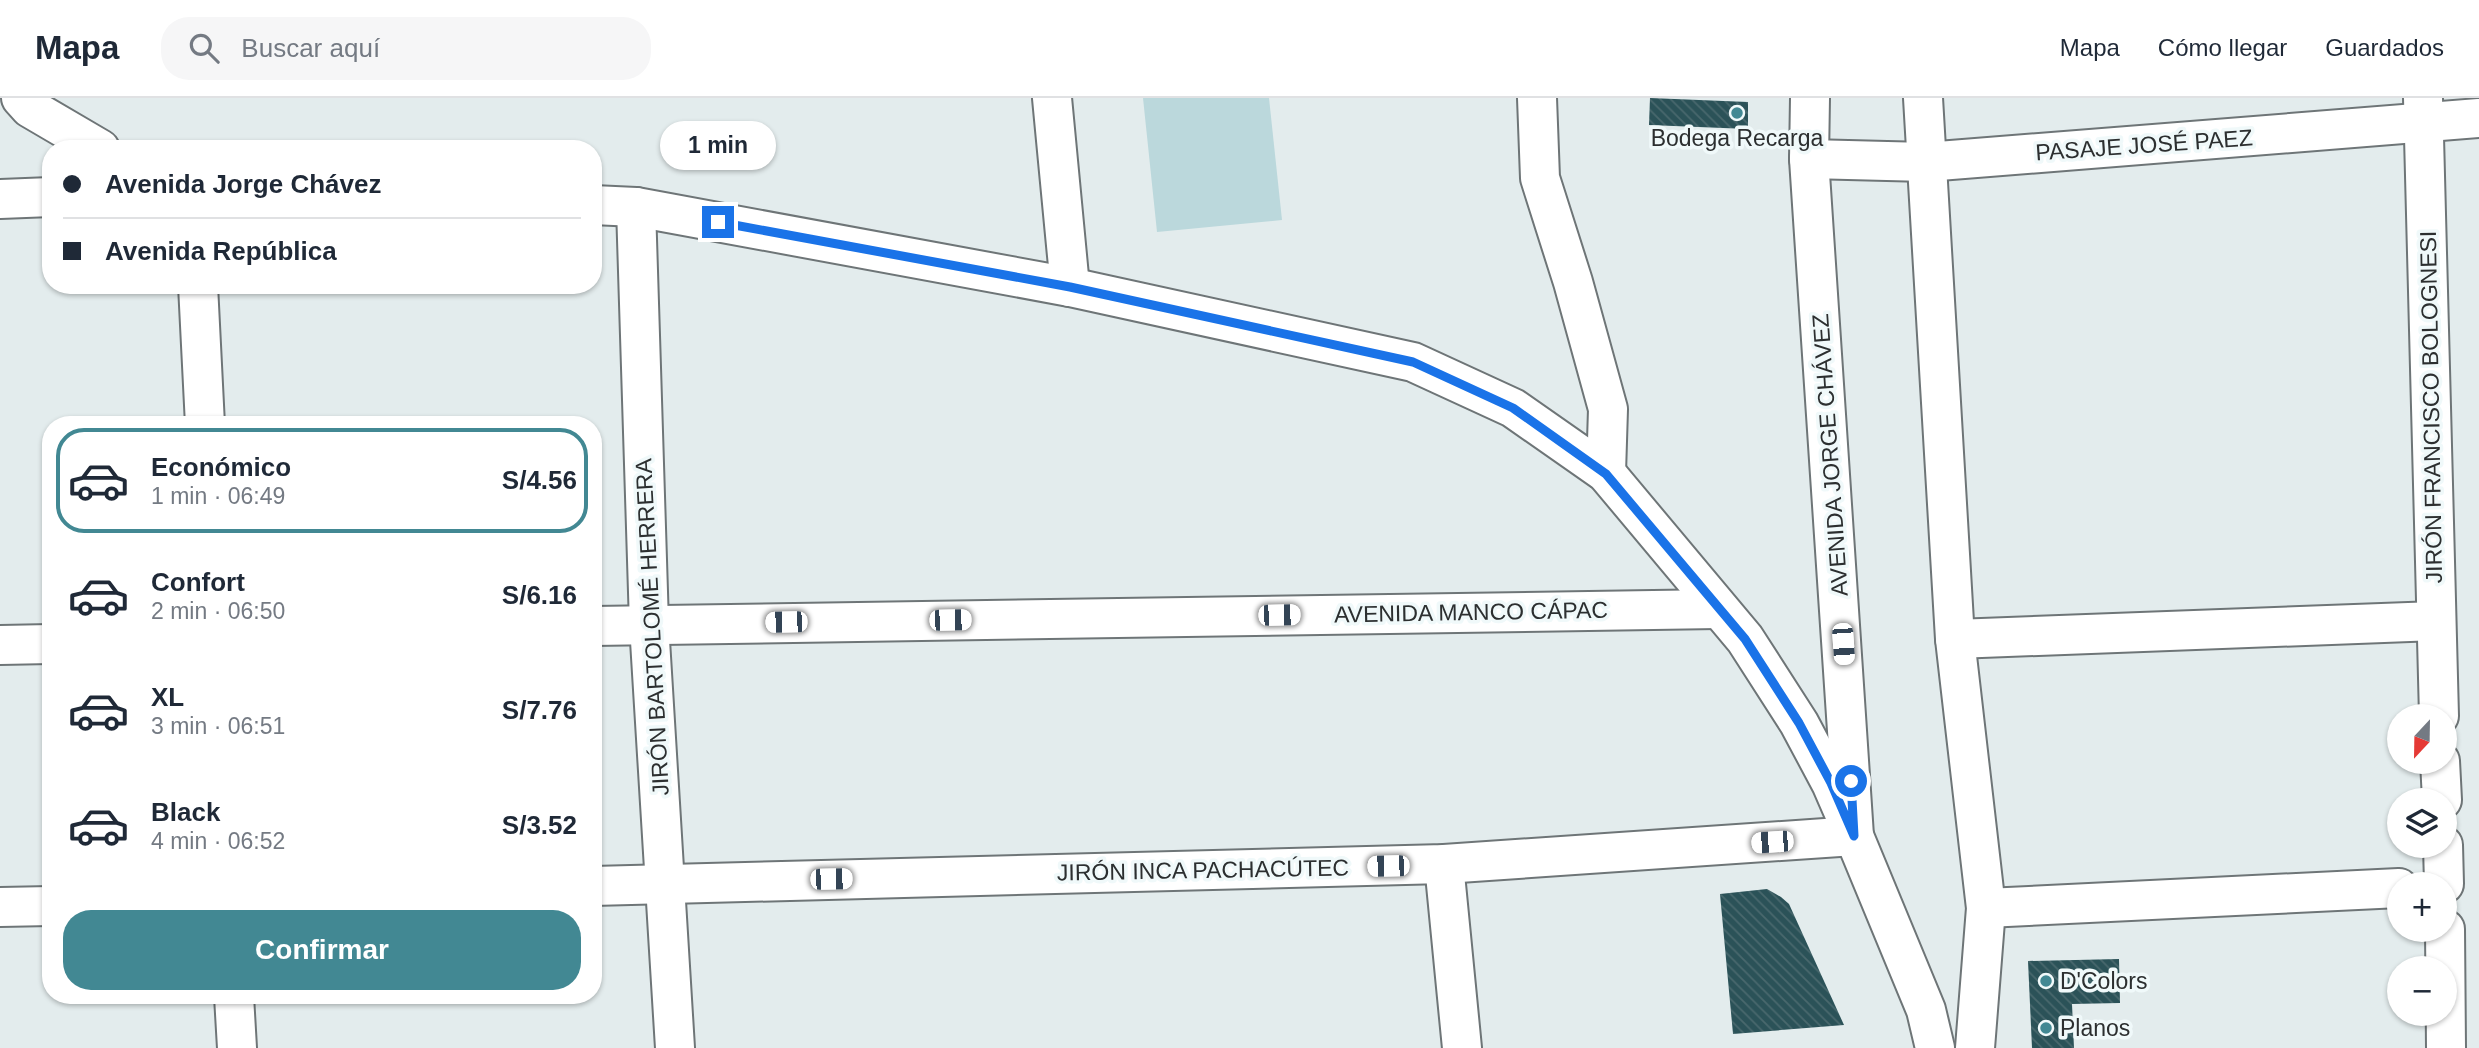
<!DOCTYPE html>
<html lang="es">
<head>
<meta charset="utf-8">
<style>
  :root { --surface:#fff; --page:#f6f6f7; --text:#1f2937; --muted:#747a83; --line:#e0e1e3; --accent:#428893 }
  body { margin:0; font-family:Arial,sans-serif; background:var(--page); color:var(--text); height:100vh; display:flex; flex-direction:column; font-size:26px; white-space:nowrap }
  * { box-sizing:border-box; margin:0 }
  p { font-size:23px; color:var(--muted) }
  .icon { flex:none; width:38px; height:38px; fill:none; stroke:currentColor; stroke-width:2; stroke-linecap:round; stroke-linejoin:round }
  .map { position:relative; flex:1; overflow:hidden }
  .details { position:absolute; left:42px; top:318px; width:560px; height:588px; display:flex; flex-direction:column; background:var(--surface); border-radius:28px; box-shadow:0 2px 5px #0004 }
  .details>* { flex:none }
  .top-card { position:absolute; left:42px; top:42px; width:560px; height:154px; border-radius:28px; box-shadow:0 2px 5px #0004; display:grid; align-content:center; height:154px; padding:0 21px; background:var(--surface) }
  .needle { width:46px; rotate:202deg }
  .fabs { position:absolute; left:2387px; top:606px; display:grid; gap:14px }
  .fabs a { display:grid; place-items:center; width:70px; height:70px; border-radius:50%; background:var(--surface); box-shadow:0 2px 5px #0004; font-size:35px }
  .end { position:absolute; width:32px; height:32px; margin:-16px; border:9px solid #1a73e8; background:#fff; box-shadow:0 0 0 4px #fff }
  .from { border-radius:50% }
  .bubble { position:absolute; height:49px; border-radius:24px; background:var(--surface); box-shadow:0 2px 5px #0004; font-size:23px; font-weight:700; line-height:49px; text-align:center }
  .car { position:absolute; width:21px; height:42px; margin:-21px -10px; border-radius:9px; box-shadow:0 0 5px 2px #0007; background:linear-gradient(#fff 24%,#345 0 40%,#fff 0 76%,#345 0 86%,#fff 0) }
  .top-card b { display:flex; align-items:center; gap:24px; height:66px; font-size:26px }
  .top-card b+b { border-top:2px solid var(--line) }
  .top-card i { width:18px; height:18px; background:var(--text) }
  ul { padding:12px 0 0; list-style:none }
  li { display:flex; align-items:center; gap:21px; height:105px; margin:0 14px 10px; padding:0 7px; border:4px solid transparent; border-radius:28px }
  li div { flex:1 }
  li b { display:block; font-size:26px }
  li em { font-style:normal; font-weight:700 }
  li.current { border-color:var(--accent) }
  li>.icon { width:63px; height:63px; stroke-width:1.5 }
  .action { display:flex; gap:14px; margin-top:auto; padding:14px 21px }
  .action a { flex:1; height:80px; border-radius:28px; background:var(--accent); color:#fff; font-size:28px; font-weight:700; line-height:80px; text-align:center }
  header { display:flex; align-items:center; gap:42px; box-sizing:border-box; height:98px; padding:0 35px; background:var(--surface); border-bottom:2px solid var(--line) }
  header strong { font-size:33px }
  nav { display:flex; gap:38px; margin-inline-start:auto; font-size:24px }
  .search { width:490px; height:63px; background:var(--page); display:flex; align-items:center; gap:18px; box-sizing:border-box; padding:0 24px; border-radius:28px; color:var(--muted); font-size:26px }
  .map>svg:first-child { display:block }
  .grass { fill:#bbd8dc }
  .building { fill:url(#building-back-hatch) }
  .lines { fill:none; stroke-linecap:round; stroke-linejoin:round }
  .minor-casing { stroke:#6e7577; stroke-width:42 }
  .minor { stroke:#fff; stroke-width:38 }
  .route { stroke:#1a73e8; stroke-width:9 }
  .poi-dot { fill:#428893; stroke:#f0f9fa; stroke-width:2.5 }
  .labels { text-anchor:middle; stroke-width:7; stroke-linejoin:round; paint-order:stroke }
  .poi-label { font-size:23px; fill:#2c2f30; stroke:#f0f9fa; text-anchor:start }
  .street-label { font-size:23px; fill:#2c2f30; stroke:#f0f9fa }
</style>
</head>
<body>
<header>
<strong>Mapa</strong>
<div class="search"><svg class="icon" aria-label="search" viewBox="0 0 24 24"><circle cx="10" cy="10" r="6"/><path d="M15 15l6 6"/></svg>Buscar aquí</div>
<nav><a>Mapa</a><a>Cómo llegar</a><a>Guardados</a></nav>
</header>
<div class="map">
<svg width="2479" height="950" viewBox="0 0 2479 950">
  <defs>
    <pattern id="building-back-hatch" width="6" height="6" patternUnits="userSpaceOnUse" patternTransform="scale(1.75)"><rect width="6" height="6" fill="#2b5258"/><path d="M-1 5l2 2M0 0l6 6M5-1l2 2" fill="none" stroke="#49686d"/></pattern>
  </defs>
  <rect width="100%" height="100%" fill="#e3eced"/>
  <path class="grass" d="M 1143,0 L 1269,0 L 1282,122 L 1157,134 Z"/>
  <g class="building">
    <path d="M 1650,0 L 1748,4 L 1748,31 L 1649,27 Z"/>
    <path d="M 1767,791 L 1781,799 L 1789,806 L 1844,927 L 1733,936 L 1720,796 Z"/>
    <path d="M 2119,861 L 2120,905 L 2072,906 L 2074,950 L 2032,950 L 2028,863 Z"/>
  </g>
  <g class="lines">
    <defs>
      <g id="minor">
        <path d="M 21,0 L 30,10 L 100,51"/>
        <path d="M 1052,0 L 1070,189"/>
        <path d="M 1537,0 L 1540,80 L 1573,184 L 1608,311 L 1606,375"/>
        <path d="M 1810,0 L 1809,61 L 1854,738 L 1926,912 L 1935,950"/>
        <path d="M 1923,0 L 1955,541 L 1986,810 L 1975,950"/>
        <path d="M 2423,0 L 2439,618"/>
        <path d="M 1809,61 L 1926,64 L 2479,20"/>
        <path d="M 0,101 L 51,99"/>
        <path d="M 593,107 L 636,109 L 1070,189 L 1413,264 L 1513,310 L 1606,375 L 1745,541 L 1799,625 L 1831,685 L 1854,738"/>
        <path d="M 636,109 L 649,526 L 675,950"/>
        <path d="M 198,187 L 205,327"/>
        <path d="M 593,528 L 1718,511"/>
        <path d="M 1955,541 L 2436,523"/>
        <path d="M 0,547 L 51,546"/>
        <path d="M 2440,663 L 2442,702"/>
        <path d="M 2443,747 L 2444,786"/>
        <path d="M 1444,766 L 1462,950"/>
        <path d="M 593,788 L 1444,766 L 1854,738"/>
        <path d="M 0,809 L 51,808"/>
        <path d="M 1986,810 L 2399,790"/>
        <path d="M 2445,831 L 2446,950"/>
        <path d="M 234,898 L 237,950"/>
      </g>
    </defs>
    <use href="#minor" class="minor-casing"/>
    <use href="#minor" class="minor"/>
  </g>
  <g class="lines">
    <path class="route" d="M 718,124 L 1070,189 L 1413,264 L 1513,310 L 1606,376 L 1745,541 L 1799,625 L 1831,685 L 1854,738 L 1851,683"/>
  </g>
  <g class="poi-dot">
    <circle cx="1737" cy="15" r="7"/>
    <circle cx="2046" cy="883" r="7"/>
    <circle cx="2046" cy="930" r="7"/>
  </g>
  <g class="labels">
    <g class="poi-label">
      <text x="1737" y="48" text-anchor="middle">Bodega Recarga</text>
      <text x="2060" y="891">D'Colors</text>
      <text x="2060" y="938">Planos</text>
    </g>
    <g class="street-label">
      <text transform="translate(2144 47) rotate(-4)" y="8">PASAJE JOSÉ PAEZ</text>
      <text transform="translate(2431 309) rotate(-91)" y="8">JIRÓN FRANCISCO BOLOGNESI</text>
      <text transform="translate(1830 357) rotate(-94)" y="8">AVENIDA JORGE CHÁVEZ</text>
      <text transform="translate(1471 514) rotate(-1)" y="8">AVENIDA MANCO CÁPAC</text>
      <text transform="translate(652 529) rotate(-93)" y="8">JIRÓN BARTOLOMÉ HERRERA</text>
      <text transform="translate(1203 772) rotate(-1)" y="8">JIRÓN INCA PACHACÚTEC</text>
    </g>
  </g>
</svg>
<div class="fabs">
<a><svg class="needle" viewBox="-14 -14 28 28"><path d="M0-13l5 13h-10z" fill="#e53935"/><path d="M0 13l5-13h-10z" fill="#747a83"/></svg></a>
<a><svg class="icon" aria-label="layers" viewBox="0 0 24 24"><path d="M12 4l9 5-9 5-9-5zM3 14l9 5 9-5"/></svg></a>
<a>+</a>
<a>−</a>
</div>
<i class="end from" style="left:1851px;top:683px"></i>
<i class="end" style="left:718px;top:124px"></i>
<div class="bubble" style="left:660px;top:23px;width:116px">1 min</div>
<i class="car" style="left:1279px;top:517px;rotate:89deg"></i>
<i class="car" style="left:950px;top:522px;rotate:89deg"></i>
<i class="car" style="left:786px;top:524px;rotate:269deg"></i>
<i class="car" style="left:1843px;top:546px;rotate:176deg"></i>
<i class="car" style="left:1772px;top:744px;rotate:266deg"></i>
<i class="car" style="left:1388px;top:768px;rotate:269deg"></i>
<i class="car" style="left:831px;top:781px;rotate:89deg"></i>
<div class="top-card">
<b><i class="from"></i>Avenida Jorge Chávez</b>
<b><i></i>Avenida República</b>
</div>
<section class="details">
<ul>
<li class="current"><svg class="icon" aria-label="car" viewBox="0 0 24 24"><path d="M5 17H2v-5l4-1 3-4h7l3 4 3 1v5h-3M9 17h6M6 11h13"/><circle cx="7" cy="17" r="2"/><circle cx="17" cy="17" r="2"/></svg><div><b>Económico</b><p>1 min · 06:49</p></div><em>S/4.56</em></li>
<li><svg class="icon" aria-label="car" viewBox="0 0 24 24"><path d="M5 17H2v-5l4-1 3-4h7l3 4 3 1v5h-3M9 17h6M6 11h13"/><circle cx="7" cy="17" r="2"/><circle cx="17" cy="17" r="2"/></svg><div><b>Confort</b><p>2 min · 06:50</p></div><em>S/6.16</em></li>
<li><svg class="icon" aria-label="car" viewBox="0 0 24 24"><path d="M5 17H2v-5l4-1 3-4h7l3 4 3 1v5h-3M9 17h6M6 11h13"/><circle cx="7" cy="17" r="2"/><circle cx="17" cy="17" r="2"/></svg><div><b>XL</b><p>3 min · 06:51</p></div><em>S/7.76</em></li>
<li><svg class="icon" aria-label="car" viewBox="0 0 24 24"><path d="M5 17H2v-5l4-1 3-4h7l3 4 3 1v5h-3M9 17h6M6 11h13"/><circle cx="7" cy="17" r="2"/><circle cx="17" cy="17" r="2"/></svg><div><b>Black</b><p>4 min · 06:52</p></div><em>S/3.52</em></li>
</ul>
<div class="action"><a>Confirmar</a></div>
</section>
</div>
</body>
</html>
